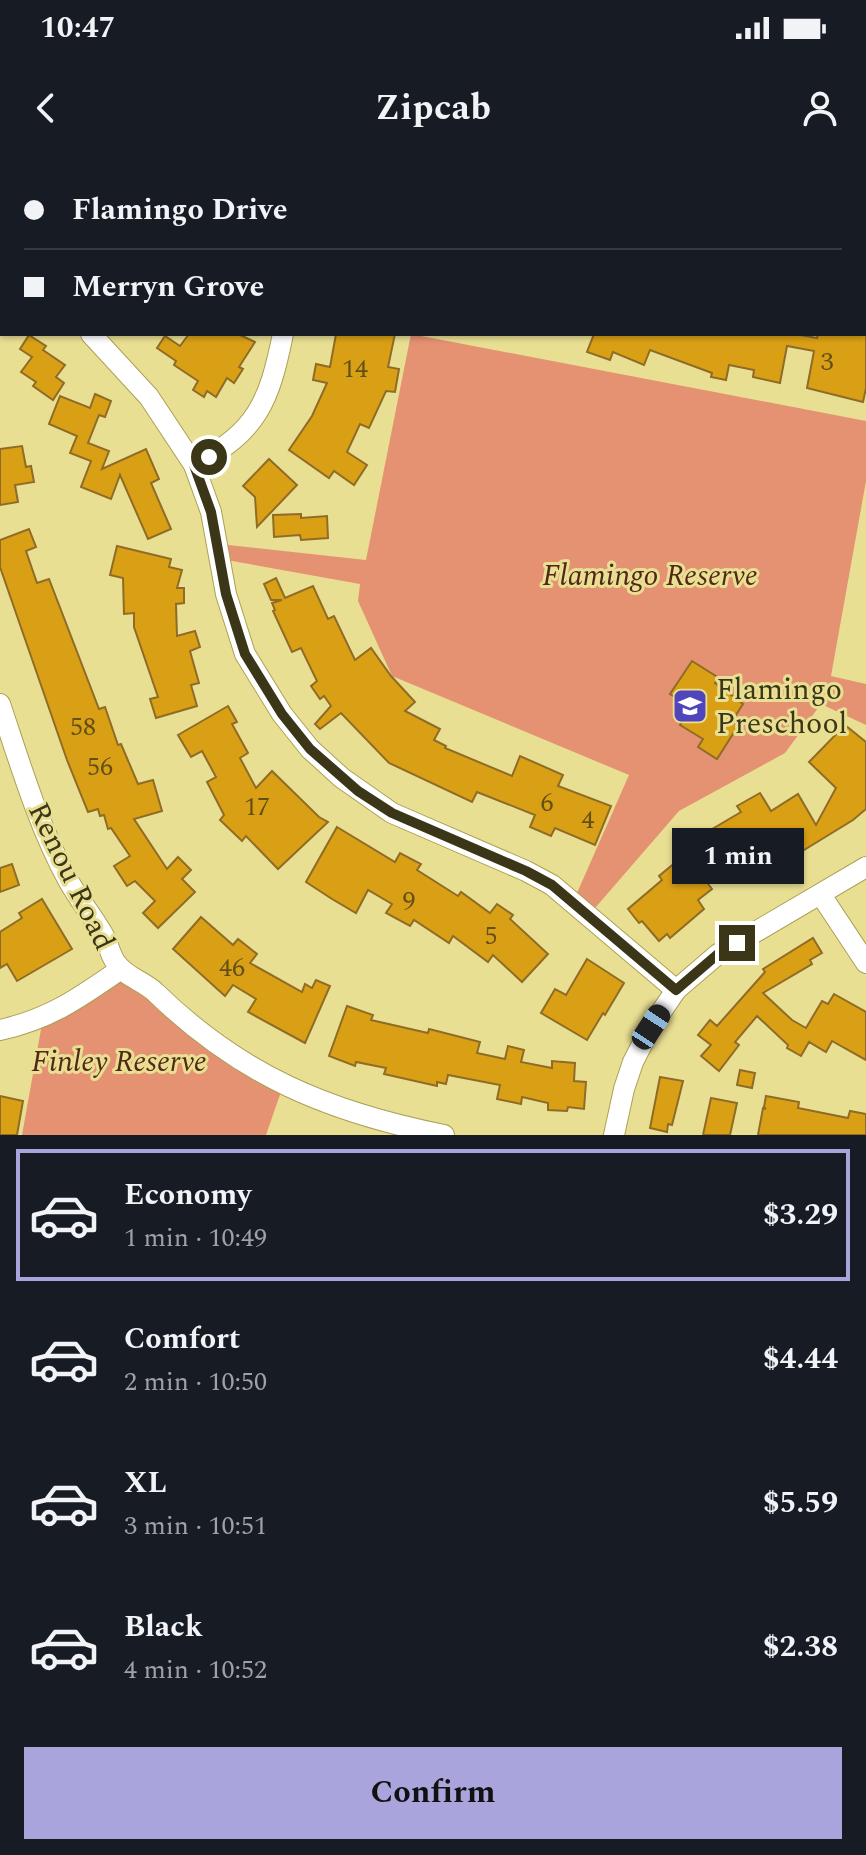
<!DOCTYPE html>
<html lang="en">
<head>
<meta charset="utf-8">
<style>
  :root { --surface:#171b24; --page:#20242c; --text:#f1f3f6; --muted:#9ea1a6; --line:#363941; --accent:#a9a5dc }
  body { margin:0; font-family:Spectral,serif; background:var(--page); color:var(--text); height:100vh; display:flex; flex-direction:column; font-size:30px; white-space:nowrap }
  * { box-sizing:border-box; margin:0 }
  p { font-size:26px; color:var(--muted) }
  .icon { flex:none; width:44px; height:44px; fill:none; stroke:currentColor; stroke-width:2; stroke-linecap:round; stroke-linejoin:round }
  .map { position:relative; height:975px; overflow:hidden }
  .panel { display:flex; flex-direction:column; background:var(--surface); flex:1 }
  .panel>* { flex:none }
  .banner { position:absolute; left:0px; top:0px; width:866px; height:176px; box-shadow:0 2px 6px #0004; display:grid; align-content:center; height:176px; padding:0 24px; background:var(--surface) }
  .end { position:absolute; width:36px; height:36px; margin:-18px; border:10px solid #3b3617; background:#fff; box-shadow:0 0 0 4px #fff }
  .from { border-radius:50% }
  .bubble { position:absolute; height:56px; border-radius:0px; background:var(--surface); box-shadow:0 2px 6px #0004; font-size:26px; font-weight:700; line-height:56px; text-align:center }
  .car { position:absolute; width:24px; height:48px; margin:-24px -12px; border-radius:10px; box-shadow:0 0 6px 2px #0007; background:linear-gradient(#222 24%,#8ab4d8 0 40%,#222 0 76%,#8ab4d8 0 86%,#222 0) }
  .banner b { display:flex; align-items:center; gap:28px; height:76px; font-size:30px }
  .banner b+b { border-top:2px solid var(--line) }
  .banner i { width:20px; height:20px; background:var(--text) }
  ul { padding:14px 0 0; list-style:none }
  li { display:flex; align-items:center; gap:24px; height:132px; margin:0 16px 12px; padding:0 8px; border:4px solid transparent; border-radius:0px }
  li div { flex:1 }
  li b { display:block; font-size:30px }
  li em { font-style:normal; font-weight:700 }
  li.selected { border-color:var(--accent) }
  li>.icon { width:72px; height:72px; stroke-width:1.5 }
  .cta { display:flex; gap:16px; margin-top:auto; padding:16px 24px }
  .cta a { flex:1; height:92px; border-radius:0px; background:var(--accent); color:#111; font-size:32px; font-weight:700; line-height:92px; text-align:center }
  .status { display:flex; justify-content:space-between; align-items:center; height:56px; padding:0 40px; background:var(--surface); direction:ltr }
  .status svg { height:22px; fill:currentColor }
  header { display:flex; justify-content:space-between; align-items:center; height:104px; padding:0 24px; background:var(--surface); font-size:36px; font-weight:700 }
  .map>svg:first-child { display:block }
  .green { fill:#e59272 }
  .building { fill:#daa015; stroke:#8f6c26; stroke-width:2 }
  .lines { fill:none; stroke-linecap:round; stroke-linejoin:round }
  .minor-casing { stroke:#aba156; stroke-width:22 }
  .minor { stroke:#fff; stroke-width:20 }
  .route { stroke:#3b3617; stroke-width:10 }
  .labels { text-anchor:middle; stroke-width:6; stroke-linejoin:round; paint-order:stroke }
  .number-label { font-size:26px; fill:#635016 }
  .park-label { font-size:30px; font-style:italic; fill:#532716; stroke:#e9df93 }
  .poi-label { font-size:30px; fill:#3b3617; stroke:#e9df93; text-anchor:start }
  .street-label { font-size:30px; fill:#3b3617; stroke:#e9df93 }
</style>
</head>
<body>
<div class="status"><b>10:47</b><svg viewBox="0 0 49 12"><path d="M0 12V9h3v3zM5 12V6h3v6zM10 12V3h3v9zM15 12V0h3v12zM26 1h20v11H26zM47 4h2v5h-2z"/></svg></div>
<header><svg class="icon" aria-label="back" viewBox="0 0 24 24"><path d="M15 5l-7 7 7 7"/></svg>Zipcab<svg class="icon" aria-label="person" viewBox="0 0 24 24"><circle cx="12" cy="8" r="4"/><path d="M4 21q1-7 8-7t8 7"/></svg></header>
<div class="map">
<svg width="866" height="975" viewBox="0 0 866 975">
  <rect width="100%" height="100%" fill="#e9df93"/>
  <g class="green">
    <path d="M 411,174 L 866,261 L 866,321 L 831,516 L 866,524 L 866,565 L 821,544 L 785,593 L 679,651 L 589,755 L 573,742 L 629,615 L 392,516 L 358,441 L 360,424 L 221,399 L 219,384 L 366,400 Z"/>
    <path d="M 121,809 L 283,926 L 266,975 L 22,975 L 43,858 Z"/>
  </g>
  <g class="building">
    <path d="M 189,174 L 238,174 L 255,182 L 239,207 L 243,209 L 234,223 L 227,218 L 216,237 L 207,231 L 204,237 L 193,230 L 198,221 L 174,205 L 176,201 L 157,188 L 165,176 L 180,186 Z"/>
    <path d="M 336,174 L 395,174 L 388,207 L 399,209 L 395,232 L 386,231 L 369,268 L 360,264 L 347,292 L 367,305 L 354,325 L 334,311 L 329,318 L 289,290 L 312,256 L 327,223 L 313,220 L 316,204 L 330,207 Z"/>
    <path d="M 594,174 L 795,174 L 817,178 L 818,174 L 866,174 L 866,228 L 863,242 L 807,228 L 814,191 L 787,186 L 780,223 L 753,217 L 754,210 L 729,205 L 726,220 L 711,217 L 712,213 L 650,190 L 644,205 L 613,192 L 610,200 L 587,192 Z"/>
    <path d="M 29,175 L 46,186 L 43,190 L 65,205 L 56,217 L 64,223 L 53,240 L 33,226 L 36,222 L 21,212 L 32,197 L 20,189 Z"/>
    <path d="M 95,234 L 111,241 L 105,257 L 99,255 L 88,283 L 109,291 L 102,309 L 146,289 L 159,319 L 151,323 L 171,369 L 148,379 L 120,315 L 111,339 L 81,327 L 91,301 L 70,293 L 77,276 L 49,264 L 60,236 L 90,248 Z"/>
    <path d="M 22,286 L 26,307 L 31,306 L 34,322 L 15,325 L 18,342 L 0,345 L 0,289 Z"/>
    <path d="M 269,299 L 297,325 L 257,367 L 255,337 L 243,326 Z"/>
    <path d="M 301,354 L 301,358 L 327,356 L 328,378 L 301,380 L 300,375 L 274,377 L 273,355 Z"/>
    <path d="M 29,369 L 36,387 L 26,391 L 37,423 L 49,419 L 99,549 L 105,547 L 118,585 L 121,584 L 138,624 L 153,620 L 162,651 L 134,659 L 167,709 L 178,697 L 191,710 L 182,719 L 195,732 L 158,768 L 143,753 L 155,741 L 135,721 L 127,726 L 114,706 L 130,696 L 111,668 L 108,669 L 104,655 L 100,656 L 98,649 L 88,652 L 67,600 L 0,407 L 0,380 Z"/>
    <path d="M 117,386 L 171,399 L 169,407 L 182,410 L 177,428 L 184,428 L 184,443 L 176,444 L 177,476 L 195,471 L 200,487 L 190,491 L 199,523 L 191,525 L 197,546 L 156,558 L 150,539 L 158,537 L 134,467 L 134,453 L 124,454 L 123,418 L 110,415 Z"/>
    <path d="M 276,418 L 285,438 L 313,426 L 328,459 L 334,456 L 355,500 L 371,488 L 391,516 L 415,542 L 405,551 L 440,569 L 434,580 L 446,586 L 445,588 L 512,616 L 520,596 L 563,615 L 558,626 L 611,646 L 595,685 L 555,668 L 551,676 L 530,667 L 535,655 L 477,632 L 472,642 L 389,603 L 341,553 L 320,569 L 315,564 L 331,546 L 324,536 L 320,539 L 311,526 L 317,521 L 301,488 L 292,492 L 273,451 L 275,450 L 272,443 L 282,440 L 271,440 L 264,424 Z"/>
    <path d="M 692,501 L 719,518 L 715,523 L 743,544 L 732,561 L 738,566 L 717,599 L 698,587 L 703,579 L 680,565 L 691,548 L 670,534 Z"/>
    <path d="M 228,546 L 237,562 L 232,564 L 248,593 L 240,598 L 256,628 L 272,611 L 319,657 L 328,662 L 278,709 L 246,676 L 242,681 L 220,660 L 224,655 L 207,622 L 216,617 L 202,591 L 191,597 L 178,575 Z"/>
    <path d="M 845,565 L 866,582 L 866,649 L 853,660 L 778,706 L 774,700 L 736,722 L 707,672 L 741,652 L 737,646 L 760,633 L 771,651 L 798,634 L 816,665 L 836,628 L 809,602 Z"/>
    <path d="M 337,667 L 395,702 L 400,693 L 421,704 L 417,710 L 458,736 L 461,732 L 490,753 L 497,744 L 513,755 L 510,759 L 548,794 L 522,822 L 493,795 L 488,802 L 453,776 L 449,783 L 414,760 L 410,766 L 386,753 L 392,744 L 368,730 L 356,753 L 332,739 L 306,722 Z"/>
    <path d="M 676,702 L 689,719 L 699,712 L 712,729 L 698,740 L 704,749 L 670,778 L 667,774 L 659,781 L 642,761 L 639,763 L 628,749 L 662,720 L 659,716 Z"/>
    <path d="M 12,704 L 19,725 L 0,732 L 0,708 Z"/>
    <path d="M 42,739 L 72,789 L 17,821 L 7,804 L 0,808 L 0,772 L 22,758 L 19,753 Z"/>
    <path d="M 201,757 L 233,785 L 238,779 L 257,794 L 250,803 L 302,832 L 305,824 L 312,828 L 316,820 L 330,826 L 305,883 L 248,852 L 256,839 L 233,825 L 225,836 L 173,789 Z"/>
    <path d="M 813,778 L 822,793 L 810,800 L 812,804 L 763,833 L 792,860 L 806,868 L 822,841 L 828,844 L 834,834 L 866,852 L 866,900 L 832,881 L 826,892 L 809,882 L 801,896 L 787,888 L 788,885 L 757,856 L 735,882 L 739,885 L 719,911 L 701,896 L 711,885 L 698,875 L 710,860 L 717,866 L 765,812 L 763,809 Z"/>
    <path d="M 587,799 L 624,823 L 605,855 L 603,853 L 587,880 L 541,853 L 555,829 L 566,835 Z"/>
    <path d="M 347,846 L 373,855 L 371,860 L 428,873 L 429,869 L 480,882 L 477,893 L 505,899 L 508,886 L 524,890 L 521,902 L 552,908 L 552,901 L 575,903 L 574,921 L 586,922 L 584,949 L 568,947 L 567,951 L 548,950 L 548,943 L 522,937 L 521,944 L 497,939 L 500,925 L 448,915 L 446,924 L 437,922 L 437,926 L 384,914 L 386,908 L 356,902 L 355,906 L 329,896 Z"/>
    <path d="M 740,910 L 755,913 L 752,928 L 737,925 Z"/>
    <path d="M 660,917 L 683,921 L 672,965 L 668,964 L 667,972 L 650,968 Z"/>
    <path d="M 0,936 L 23,941 L 17,975 L 0,975 Z"/>
    <path d="M 766,936 L 799,942 L 798,948 L 848,958 L 850,951 L 866,954 L 866,975 L 758,975 L 763,948 L 766,949 L 764,947 Z"/>
    <path d="M 711,938 L 737,943 L 730,975 L 703,975 Z"/>
  </g>
  <g class="lines">
    <defs>
      <g id="minor">
        <path d="M 863,0 L 866,5"/>
        <path d="M 864,123 L 866,123"/>
        <path d="M 0,135 L 2,135"/>
        <path d="M 91,174 L 149,237 L 194,305 L 211,352 L 226,434 L 245,494 L 282,554 L 310,589 L 342,618 L 392,653 L 526,711 L 552,725 L 676,830"/>
        <path d="M 194,305 C 258,271 269,242 283,174"/>
        <path d="M 0,544 C 20,603 38,665 68,720 C 78,738 90,753 101,771 C 108,781 109,793 116,803 C 127,818 142,820 155,832 C 240,915 328,952 444,975"/>
        <path d="M 821,735 L 866,803"/>
        <path d="M 0,870 C 50,859 79,838 121,809"/>
        <path d="M 614,975 L 624,929 L 633,902 L 651,867 L 676,830 L 718,794 L 866,707"/>
      </g>
    </defs>
    <use href="#minor" class="minor-casing"/>
    <use href="#minor" class="minor"/>
  </g>
  <g class="lines">
    <path class="route" d="M 209,297 L 194,305 L 211,352 L 226,434 L 245,494 L 282,554 L 310,589 L 358,631 L 392,653 L 526,711 L 552,725 L 676,830 L 718,794 L 737,783"/>
  </g>
  <defs>
    <symbol id="school-square" viewBox="-11 -11 22 22"><rect x="-9" y="-9" width="18" height="18" rx="4" fill="#5145bc" stroke="#e9df93"/><path d="M0-5L7-2L0 1L-7-2ZM-4 1L0 2.5L4 1V4Q0 6-4 4Z" fill="#fff"/></symbol>
  </defs>
  <g fill-rule="evenodd">
    <use href="#school-square" x="670" y="526" width="40" height="40"/>
  </g>
  <g class="labels">
    <g class="number-label">
      <text x="827" y="210">3</text>
      <text x="355" y="217">14</text>
      <text x="83" y="575">58</text>
      <text x="100" y="615">56</text>
      <text x="547" y="651">6</text>
      <text x="257" y="655">17</text>
      <text x="588" y="668">4</text>
      <text x="409" y="749">9</text>
      <text x="491" y="784">5</text>
      <text x="232" y="816">46</text>
    </g>
    <g class="park-label">
      <text x="650" y="425">Flamingo Reserve</text>
      <text x="119" y="911">Finley Reserve</text>
    </g>
    <g class="poi-label">
      <text x="716" y="539">Flamingo<tspan x="716" dy="34">Preschool</tspan></text>
    </g>
    <g class="street-label">
      <text transform="translate(72 716) rotate(64)" y="10">Renou Road</text>
    </g>
  </g>
</svg>
<i class="end from" style="left:209px;top:297px"></i>
<i class="end" style="left:737px;top:783px"></i>
<div class="bubble" style="left:672px;top:668px;width:132px">1 min</div>
<i class="car" style="left:651px;top:867px;rotate:33deg"></i>
<div class="banner">
<b><i class="from"></i>Flamingo Drive</b>
<b><i></i>Merryn Grove</b>
</div>
</div>
<section class="panel">
<ul>
<li class="selected"><svg class="icon" aria-label="car" viewBox="0 0 24 24"><path d="M5 17H2v-5l4-1 3-4h7l3 4 3 1v5h-3M9 17h6M6 11h13"/><circle cx="7" cy="17" r="2"/><circle cx="17" cy="17" r="2"/></svg><div><b>Economy</b><p>1 min · 10:49</p></div><em>$3.29</em></li>
<li><svg class="icon" aria-label="car" viewBox="0 0 24 24"><path d="M5 17H2v-5l4-1 3-4h7l3 4 3 1v5h-3M9 17h6M6 11h13"/><circle cx="7" cy="17" r="2"/><circle cx="17" cy="17" r="2"/></svg><div><b>Comfort</b><p>2 min · 10:50</p></div><em>$4.44</em></li>
<li><svg class="icon" aria-label="car" viewBox="0 0 24 24"><path d="M5 17H2v-5l4-1 3-4h7l3 4 3 1v5h-3M9 17h6M6 11h13"/><circle cx="7" cy="17" r="2"/><circle cx="17" cy="17" r="2"/></svg><div><b>XL</b><p>3 min · 10:51</p></div><em>$5.59</em></li>
<li><svg class="icon" aria-label="car" viewBox="0 0 24 24"><path d="M5 17H2v-5l4-1 3-4h7l3 4 3 1v5h-3M9 17h6M6 11h13"/><circle cx="7" cy="17" r="2"/><circle cx="17" cy="17" r="2"/></svg><div><b>Black</b><p>4 min · 10:52</p></div><em>$2.38</em></li>
</ul>
<div class="cta"><a>Confirm</a></div>
</section>
</body>
</html>
